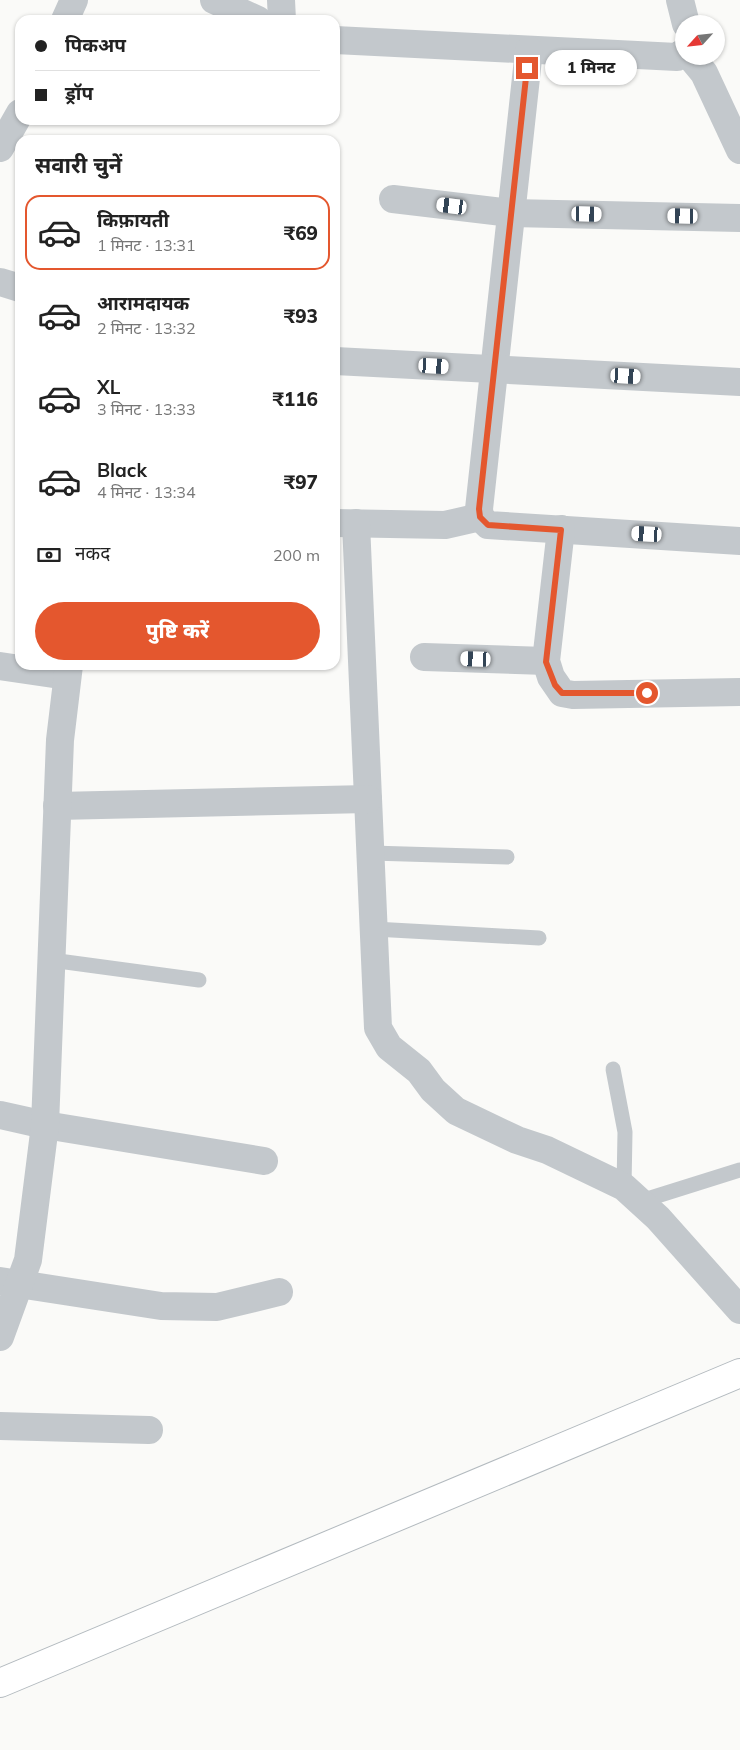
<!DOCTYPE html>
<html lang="hi">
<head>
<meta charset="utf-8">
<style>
  :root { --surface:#fff; --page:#f2f2f2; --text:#222; --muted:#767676; --line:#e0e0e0; --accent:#e4572e }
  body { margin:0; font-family:Mulish,"Noto Sans Devanagari",sans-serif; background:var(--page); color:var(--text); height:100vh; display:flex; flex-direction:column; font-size:19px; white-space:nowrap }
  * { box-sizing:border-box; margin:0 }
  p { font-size:16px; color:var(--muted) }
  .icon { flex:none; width:28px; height:28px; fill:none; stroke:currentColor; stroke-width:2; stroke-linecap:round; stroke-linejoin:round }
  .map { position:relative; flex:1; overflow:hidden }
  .side { position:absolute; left:15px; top:135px; width:325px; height:535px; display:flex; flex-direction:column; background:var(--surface); border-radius:15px; box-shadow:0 1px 4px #0004 }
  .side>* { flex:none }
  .guide { position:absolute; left:15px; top:15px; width:325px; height:110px; border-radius:15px; box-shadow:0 1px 4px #0004; display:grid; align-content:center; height:110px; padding:0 20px; background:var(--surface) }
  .needle { width:32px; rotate:243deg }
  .controls { position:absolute; left:675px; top:15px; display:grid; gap:10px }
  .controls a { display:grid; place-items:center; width:50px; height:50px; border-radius:50%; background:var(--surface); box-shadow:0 1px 4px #0004; font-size:25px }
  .end { position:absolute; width:22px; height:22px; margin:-11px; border:6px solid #e4572e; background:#fff; box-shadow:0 0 0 2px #fff }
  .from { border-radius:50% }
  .bubble { position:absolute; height:35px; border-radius:18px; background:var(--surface); box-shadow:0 1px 4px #0004; font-size:16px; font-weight:800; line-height:35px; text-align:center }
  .car { position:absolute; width:15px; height:30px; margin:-15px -8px; border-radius:6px; box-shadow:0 0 4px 1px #0007; background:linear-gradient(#fff 24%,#345 0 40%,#fff 0 76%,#345 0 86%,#fff 0) }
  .guide b { display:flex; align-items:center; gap:18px; height:48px; font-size:19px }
  .guide b+b { border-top:1px solid var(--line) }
  .guide i { width:12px; height:12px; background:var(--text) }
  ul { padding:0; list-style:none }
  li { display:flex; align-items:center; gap:15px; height:75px; margin:0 10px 8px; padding:0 10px; border:2px solid transparent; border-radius:15px }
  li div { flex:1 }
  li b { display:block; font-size:19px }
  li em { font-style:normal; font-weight:800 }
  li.selected { border-color:var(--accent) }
  li>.icon { width:45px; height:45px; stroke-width:1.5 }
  h2 { padding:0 20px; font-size:22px; line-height:60px }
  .pay { display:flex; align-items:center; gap:12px; height:55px; padding:0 20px; font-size:19px }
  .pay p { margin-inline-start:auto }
  .button { display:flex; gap:10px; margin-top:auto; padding:10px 20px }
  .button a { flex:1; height:58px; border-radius:30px; background:var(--accent); color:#fff; font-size:20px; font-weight:800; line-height:58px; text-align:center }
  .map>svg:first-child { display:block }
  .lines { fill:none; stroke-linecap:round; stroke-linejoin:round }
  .secondary-casing { stroke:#b3babf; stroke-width:30 }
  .lane { stroke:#c3c8cc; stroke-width:15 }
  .street { stroke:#c3c8cc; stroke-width:28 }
  .secondary { stroke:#fff; stroke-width:28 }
  .route { stroke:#e4572e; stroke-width:6 }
</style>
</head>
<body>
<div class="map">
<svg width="740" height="1750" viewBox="0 0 740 1750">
  <rect width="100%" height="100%" fill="#fafaf8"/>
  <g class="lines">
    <defs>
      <path id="secondary" d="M 0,1683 L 740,1373"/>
    </defs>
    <use href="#secondary" class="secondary-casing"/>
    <g class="lane">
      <path d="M 371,853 L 507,857"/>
      <path d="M 374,929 L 539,938"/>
      <path d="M 51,960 L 199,980"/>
      <path d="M 613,1069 L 625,1132 L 624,1187"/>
      <path d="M 641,1201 L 740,1170"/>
    </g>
    <g class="street">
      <path d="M 214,0 L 258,20"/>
      <path d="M 281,0 L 282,20"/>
      <path d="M 680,0 L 686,24"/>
      <path d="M 65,20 L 74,0"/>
      <path d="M 335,40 L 677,57 L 684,52"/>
      <path d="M 529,50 L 479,509 L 480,517 L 488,525 L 740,541"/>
      <path d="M 690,56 L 704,73 L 740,150"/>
      <path d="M 0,148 L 20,113"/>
      <path d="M 393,199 L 511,213 L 740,218"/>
      <path d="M 0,282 L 20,288"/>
      <path d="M 335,361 L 740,382"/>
      <path d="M 335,523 L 445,525 L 480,517"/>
      <path d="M 356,523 L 378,1028 L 389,1047 L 419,1071 L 433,1090 L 456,1111 L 517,1140 L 547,1150 L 624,1187 L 658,1218 L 740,1310"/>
      <path d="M 561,529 L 546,661 L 551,677 L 562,693 L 573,695 L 740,692"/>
      <path d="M 424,657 L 546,661"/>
      <path d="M 0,666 L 67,676"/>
      <path d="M 57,806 L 368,799"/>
      <path d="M 0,1115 L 45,1125 L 264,1161"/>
      <path d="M 0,1281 L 161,1306 L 217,1307 L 279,1292"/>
      <path d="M 0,1337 L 28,1260 L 45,1125 L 60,740 L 69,665"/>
      <path d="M 0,1426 L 149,1430"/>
    </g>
    <use href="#secondary" class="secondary"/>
  </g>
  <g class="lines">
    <path class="route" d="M 527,68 L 479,509 L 480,517 L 488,525 L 561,530 L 546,662 L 555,685 L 562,693 L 647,693"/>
  </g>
</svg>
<div class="controls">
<a><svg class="needle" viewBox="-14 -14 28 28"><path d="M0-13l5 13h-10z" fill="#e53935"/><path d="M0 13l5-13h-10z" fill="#767676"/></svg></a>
</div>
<i class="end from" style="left:647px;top:693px"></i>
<i class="end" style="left:527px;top:68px"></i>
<div class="bubble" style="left:545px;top:50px;width:92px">1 मिनट</div>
<i class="car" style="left:452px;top:206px;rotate:277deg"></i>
<i class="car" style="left:587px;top:214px;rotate:91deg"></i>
<i class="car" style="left:683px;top:216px;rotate:271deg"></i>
<i class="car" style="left:434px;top:366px;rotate:93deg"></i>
<i class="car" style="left:626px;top:376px;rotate:93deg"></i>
<i class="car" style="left:647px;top:534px;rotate:273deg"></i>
<i class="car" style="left:476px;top:659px;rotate:272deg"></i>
<div class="guide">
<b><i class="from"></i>पिकअप</b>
<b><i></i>ड्रॉप</b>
</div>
<section class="side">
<h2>सवारी चुनें</h2>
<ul>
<li class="selected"><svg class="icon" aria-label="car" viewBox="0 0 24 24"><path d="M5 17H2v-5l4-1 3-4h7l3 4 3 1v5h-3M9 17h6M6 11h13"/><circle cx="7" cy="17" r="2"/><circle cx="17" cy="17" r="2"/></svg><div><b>किफ़ायती</b><p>1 मिनट · 13:31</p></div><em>₹69</em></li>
<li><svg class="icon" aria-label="car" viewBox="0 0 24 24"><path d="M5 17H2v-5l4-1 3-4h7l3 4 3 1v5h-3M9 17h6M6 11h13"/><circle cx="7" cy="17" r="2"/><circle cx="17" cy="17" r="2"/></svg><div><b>आरामदायक</b><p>2 मिनट · 13:32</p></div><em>₹93</em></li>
<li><svg class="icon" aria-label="car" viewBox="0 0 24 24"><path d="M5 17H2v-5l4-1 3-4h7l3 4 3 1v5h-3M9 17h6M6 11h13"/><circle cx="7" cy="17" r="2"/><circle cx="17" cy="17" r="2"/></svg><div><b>XL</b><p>3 मिनट · 13:33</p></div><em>₹116</em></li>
<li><svg class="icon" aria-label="car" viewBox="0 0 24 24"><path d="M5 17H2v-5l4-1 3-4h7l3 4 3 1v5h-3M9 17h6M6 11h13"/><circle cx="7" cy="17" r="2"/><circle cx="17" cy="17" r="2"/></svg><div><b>Black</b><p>4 मिनट · 13:34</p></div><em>₹97</em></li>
</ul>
<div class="pay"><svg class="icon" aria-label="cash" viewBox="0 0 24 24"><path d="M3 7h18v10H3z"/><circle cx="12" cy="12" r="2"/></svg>नकद<p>200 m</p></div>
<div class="button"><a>पुष्टि करें</a></div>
</section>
</div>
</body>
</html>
